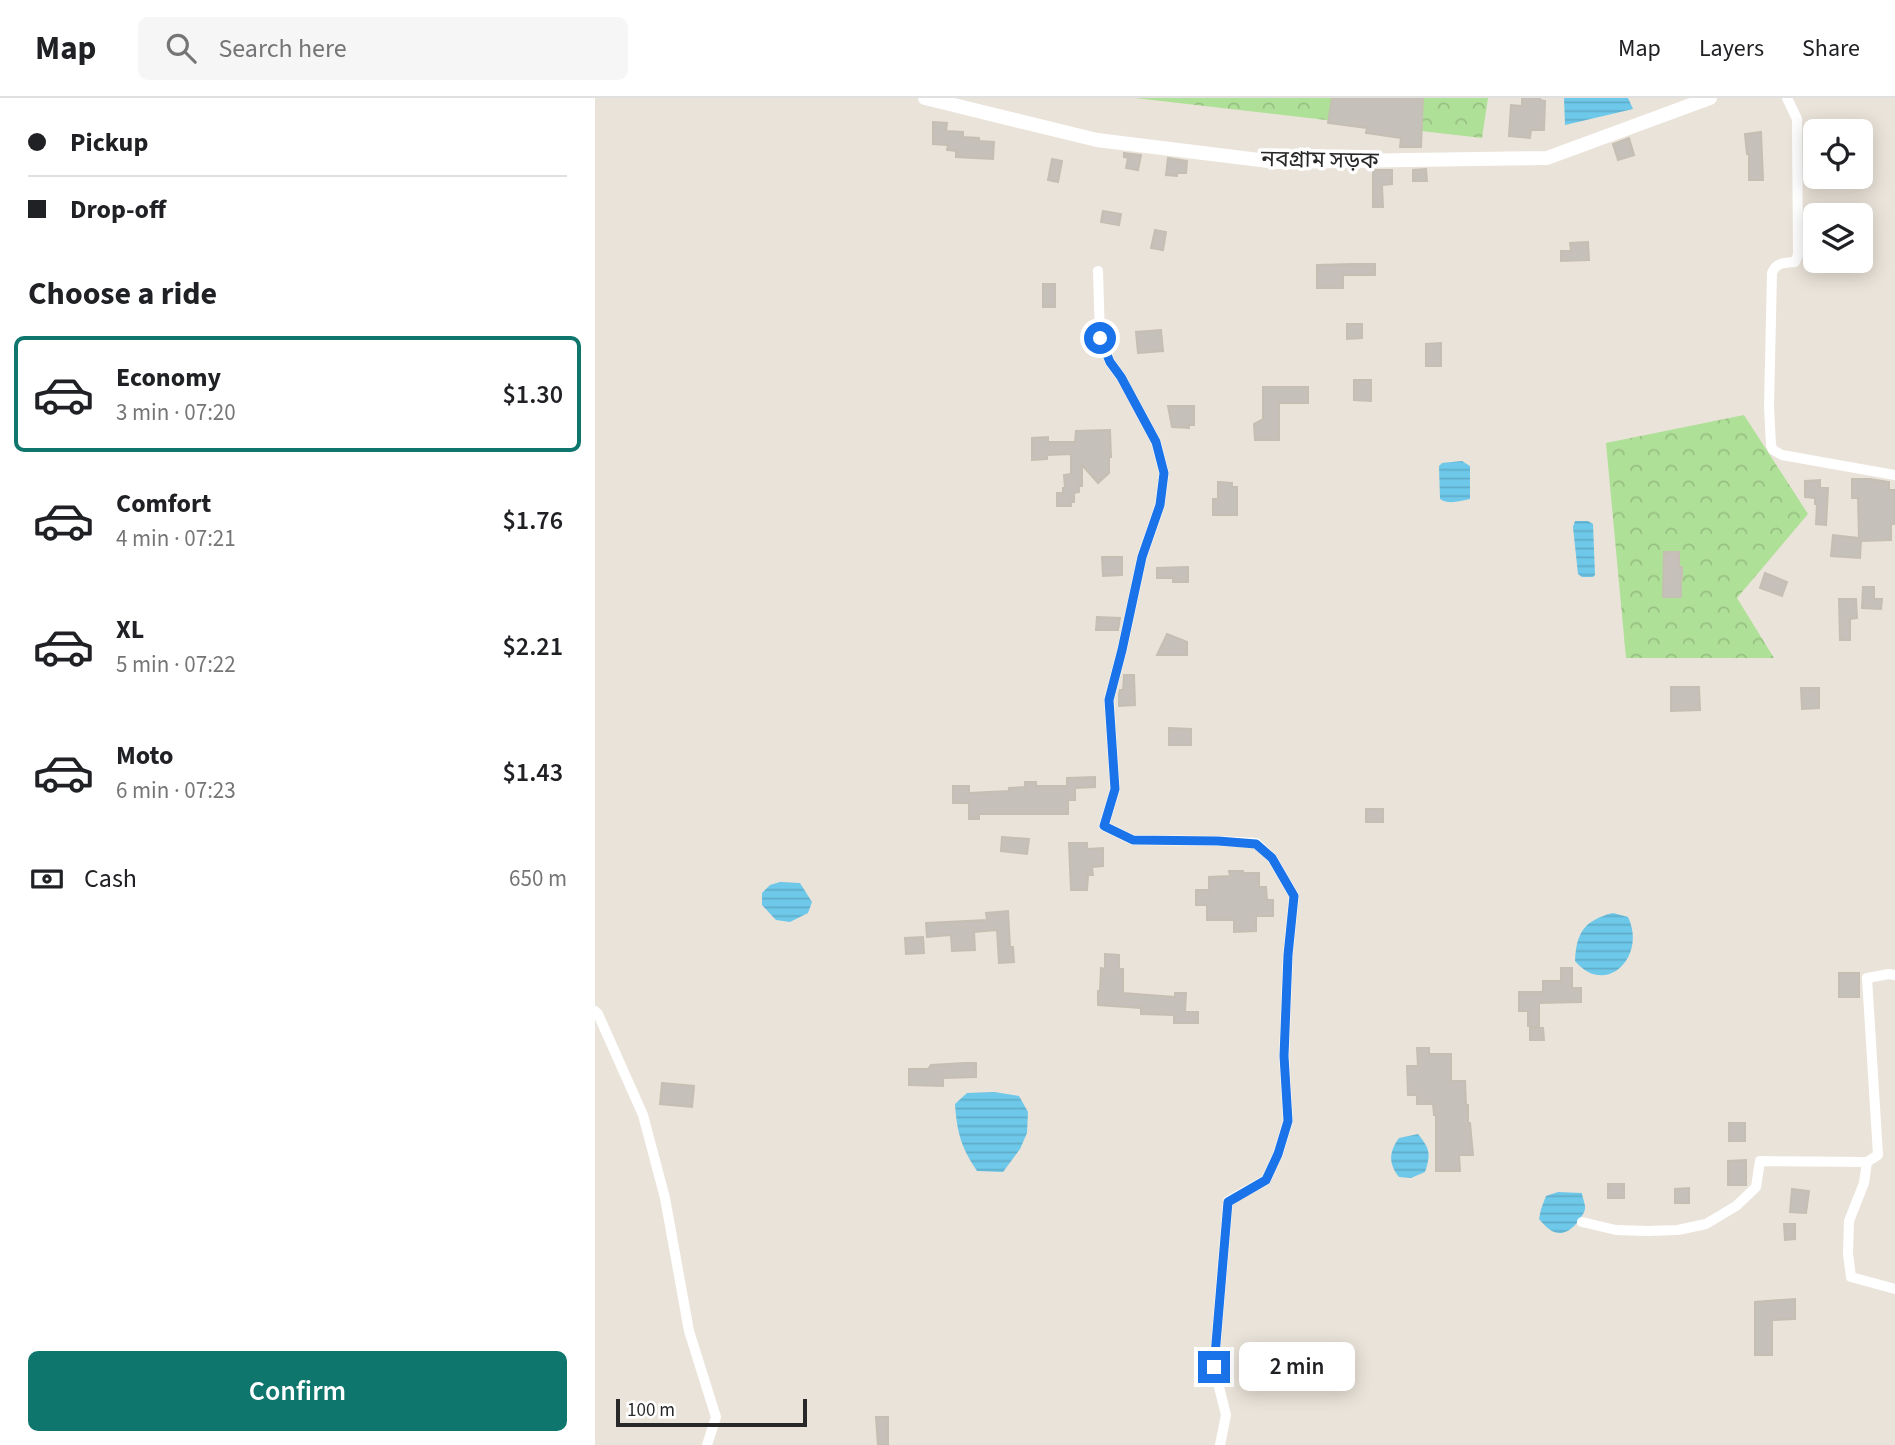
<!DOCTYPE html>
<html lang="en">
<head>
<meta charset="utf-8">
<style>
  :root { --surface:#fff; --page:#f6f6f6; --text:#202124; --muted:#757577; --line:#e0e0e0; --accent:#0f766e }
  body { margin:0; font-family:"Source Sans 3","Noto Sans Bengali",sans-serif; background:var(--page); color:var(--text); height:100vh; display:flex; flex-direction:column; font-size:26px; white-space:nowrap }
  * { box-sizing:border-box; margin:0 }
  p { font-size:23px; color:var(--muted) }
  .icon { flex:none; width:38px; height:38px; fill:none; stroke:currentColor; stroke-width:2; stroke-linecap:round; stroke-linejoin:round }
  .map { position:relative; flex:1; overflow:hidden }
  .details { display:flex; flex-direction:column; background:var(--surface); width:595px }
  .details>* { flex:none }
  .hud { display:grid; align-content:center; height:154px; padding:0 28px; background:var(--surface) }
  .tools { position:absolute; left:1208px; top:21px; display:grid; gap:14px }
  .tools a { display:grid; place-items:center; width:70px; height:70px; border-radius:10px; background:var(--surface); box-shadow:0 4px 18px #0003; font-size:35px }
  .scale { position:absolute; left:21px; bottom:18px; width:191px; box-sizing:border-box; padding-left:7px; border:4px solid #282828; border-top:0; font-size:19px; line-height:24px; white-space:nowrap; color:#282828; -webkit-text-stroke:5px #fff; paint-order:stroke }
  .end { position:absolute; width:32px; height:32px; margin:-16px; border:9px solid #1a73e8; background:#fff; box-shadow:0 0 0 4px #fff }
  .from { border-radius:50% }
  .bubble { position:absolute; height:49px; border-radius:10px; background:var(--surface); box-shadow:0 4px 18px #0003; font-size:23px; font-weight:600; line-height:49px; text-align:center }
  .hud b { display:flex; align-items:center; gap:24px; height:66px; font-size:26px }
  .hud b+b { border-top:2px solid var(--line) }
  .hud i { width:18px; height:18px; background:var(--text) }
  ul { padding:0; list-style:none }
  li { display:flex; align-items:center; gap:21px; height:116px; margin:0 14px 10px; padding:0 14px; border:4px solid transparent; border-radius:10px }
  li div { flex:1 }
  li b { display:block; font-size:26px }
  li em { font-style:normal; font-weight:600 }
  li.selected { border-color:var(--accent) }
  li>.icon { width:63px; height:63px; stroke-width:1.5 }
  h2 { padding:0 28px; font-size:32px; line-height:84px }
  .pay { display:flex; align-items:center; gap:18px; height:77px; padding:0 28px; font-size:26px }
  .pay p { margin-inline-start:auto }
  .primary-button { display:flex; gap:14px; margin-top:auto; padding:14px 28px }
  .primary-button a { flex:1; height:80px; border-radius:10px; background:var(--accent); color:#fff; font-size:28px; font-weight:600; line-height:80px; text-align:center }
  header { display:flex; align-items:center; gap:42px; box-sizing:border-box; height:98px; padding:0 35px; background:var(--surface); border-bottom:2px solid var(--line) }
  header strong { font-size:33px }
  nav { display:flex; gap:38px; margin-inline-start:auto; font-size:24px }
  .search { width:490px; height:63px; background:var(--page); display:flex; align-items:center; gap:18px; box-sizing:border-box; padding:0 24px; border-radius:10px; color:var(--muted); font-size:26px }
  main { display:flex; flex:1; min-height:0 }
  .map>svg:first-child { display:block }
  .forest { fill:url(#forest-crowns) }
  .water { fill:url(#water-rules) }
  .building { fill:#c5c0b9; stroke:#c5bfb3; stroke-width:2 }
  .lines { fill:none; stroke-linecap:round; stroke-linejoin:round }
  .street { stroke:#fff; stroke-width:10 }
  .secondary { stroke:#fff; stroke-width:14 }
  .route { stroke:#1a73e8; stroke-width:9 }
  .labels { text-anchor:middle; stroke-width:7; stroke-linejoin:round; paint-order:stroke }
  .street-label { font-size:23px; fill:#282828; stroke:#fff }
</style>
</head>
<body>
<header>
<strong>Map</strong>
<div class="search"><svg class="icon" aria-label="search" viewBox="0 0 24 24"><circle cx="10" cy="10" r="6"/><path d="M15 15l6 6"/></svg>Search here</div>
<nav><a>Map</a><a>Layers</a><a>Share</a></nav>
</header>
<main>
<section class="details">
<div class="hud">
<b><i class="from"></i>Pickup</b>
<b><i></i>Drop-off</b>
</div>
<h2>Choose a ride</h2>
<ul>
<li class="selected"><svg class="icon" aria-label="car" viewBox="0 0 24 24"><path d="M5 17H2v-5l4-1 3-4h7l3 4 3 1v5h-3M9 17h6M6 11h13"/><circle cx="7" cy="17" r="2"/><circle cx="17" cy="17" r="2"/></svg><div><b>Economy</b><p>3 min · 07:20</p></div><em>$1.30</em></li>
<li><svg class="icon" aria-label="car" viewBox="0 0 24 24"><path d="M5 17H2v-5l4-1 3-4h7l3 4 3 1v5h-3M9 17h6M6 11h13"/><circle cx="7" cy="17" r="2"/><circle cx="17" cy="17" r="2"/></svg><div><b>Comfort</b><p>4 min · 07:21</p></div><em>$1.76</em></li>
<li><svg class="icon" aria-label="car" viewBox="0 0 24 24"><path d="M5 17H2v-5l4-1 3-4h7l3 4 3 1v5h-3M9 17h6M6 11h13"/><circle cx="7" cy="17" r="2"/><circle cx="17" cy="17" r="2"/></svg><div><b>XL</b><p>5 min · 07:22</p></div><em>$2.21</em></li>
<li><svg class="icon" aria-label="car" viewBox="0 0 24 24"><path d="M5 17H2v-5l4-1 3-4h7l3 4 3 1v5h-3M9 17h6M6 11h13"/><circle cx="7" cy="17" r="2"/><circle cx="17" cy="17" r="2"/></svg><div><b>Moto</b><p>6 min · 07:23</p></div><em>$1.43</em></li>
</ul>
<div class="pay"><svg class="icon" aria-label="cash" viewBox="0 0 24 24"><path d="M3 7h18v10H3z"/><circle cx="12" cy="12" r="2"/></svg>Cash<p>650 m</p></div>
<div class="primary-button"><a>Confirm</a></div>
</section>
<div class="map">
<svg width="1300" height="1347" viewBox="0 0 1300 1347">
  <defs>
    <pattern id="forest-crowns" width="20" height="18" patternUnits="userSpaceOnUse" patternTransform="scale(1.75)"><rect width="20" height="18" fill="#afe097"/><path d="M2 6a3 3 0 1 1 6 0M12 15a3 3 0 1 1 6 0" fill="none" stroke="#97c082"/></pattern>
    <pattern id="water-rules" width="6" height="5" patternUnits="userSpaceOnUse" patternTransform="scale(1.75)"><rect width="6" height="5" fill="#6ec8ea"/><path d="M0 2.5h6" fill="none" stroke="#5facc9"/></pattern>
  </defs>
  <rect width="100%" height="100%" fill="#eae3d9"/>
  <g class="forest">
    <path d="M 540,0 L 893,0 L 887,40 Z"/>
    <path d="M 1149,317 L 1213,416 L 1142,500 L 1179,560 L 1031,560 L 1011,345 Z"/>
  </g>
  <g class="water">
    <path d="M 969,0 L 1033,0 L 1038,11 L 970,27 Z"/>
    <path d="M 867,363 L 875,368 L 875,401 C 865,403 854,407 845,401 L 844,368 L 847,365 Z"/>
    <path d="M 980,423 L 993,423 L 998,426 L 1000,477 L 998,479 L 987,479 L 983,476 L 978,429 Z"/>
    <path d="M 185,784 L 205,785 L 217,804 L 213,815 L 195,824 L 181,822 L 167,807 L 167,795 L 175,787 Z"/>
    <path d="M 1018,815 L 1033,819 C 1052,858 1011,900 980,863 C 981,834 990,822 1018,815 Z"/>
    <path d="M 399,994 L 424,998 L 433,1014 L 432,1035 L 425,1051 L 408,1074 L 382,1073 C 366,1049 362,1035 360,1006 L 372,995 Z"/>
    <path d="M 823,1036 C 835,1051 836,1056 830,1074 L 816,1080 L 804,1079 C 793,1065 794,1054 804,1040 Z"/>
    <path d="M 963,1094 L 987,1095 C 987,1099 991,1107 990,1111 C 989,1116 984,1122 981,1126 C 967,1141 956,1136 944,1121 L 946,1111 L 951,1098 Z"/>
  </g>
  <g class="building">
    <path d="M 737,0 L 828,0 L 826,49 L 805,49 L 806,40 L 771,35 L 772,30 L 733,25 Z"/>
    <path d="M 927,0 L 945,0 L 945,2 L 950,3 L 949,32 L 936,32 L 935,40 L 914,38 L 916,7 L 927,8 Z"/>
    <path d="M 338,24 L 352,25 L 351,33 L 368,34 L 368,39 L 384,40 L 384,43 L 399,44 L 398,61 L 361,59 L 361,53 L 352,52 L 353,47 L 338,46 Z"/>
    <path d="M 1166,34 L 1168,82 L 1154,82 L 1154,56 L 1152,56 L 1150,36 Z"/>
    <path d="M 1034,40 L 1039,57 L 1023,62 L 1018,46 Z"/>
    <path d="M 529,55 L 546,57 L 543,72 L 531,70 L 533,60 L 529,59 Z"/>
    <path d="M 573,60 L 592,63 L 591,75 L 582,75 L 582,78 L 571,77 Z"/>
    <path d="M 457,61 L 467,63 L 463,84 L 453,82 Z"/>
    <path d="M 831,71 L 832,83 L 818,83 L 818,72 Z"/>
    <path d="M 778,72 L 797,72 L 797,86 L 787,87 L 788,109 L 778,109 Z"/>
    <path d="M 508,113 L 526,116 L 524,127 L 506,124 Z"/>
    <path d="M 560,132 L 571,134 L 568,152 L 556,150 Z"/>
    <path d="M 993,144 L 994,162 L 966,163 L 966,153 L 976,153 L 975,145 Z"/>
    <path d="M 758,166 L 780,166 L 780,177 L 748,177 L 748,190 L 722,190 L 722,167 Z"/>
    <rect x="448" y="186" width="12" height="23"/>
    <path d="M 752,226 L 767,226 L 767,240 L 752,241 Z"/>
    <path d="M 566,232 L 568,253 L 543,255 L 541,234 Z"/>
    <path d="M 846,245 L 846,268 L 831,268 L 831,246 Z"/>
    <path d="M 759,282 L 776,282 L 776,303 L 759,302 Z"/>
    <path d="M 668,289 L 713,289 L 713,305 L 684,305 L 684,342 L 660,342 L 659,326 L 668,321 Z"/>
    <path d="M 573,308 L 599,308 L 599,327 L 594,327 L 594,330 L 577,329 Z"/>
    <path d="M 515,332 L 516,359 L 514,359 L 514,375 L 503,385 L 487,367 L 487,388 L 484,388 L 484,394 L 479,395 L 479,404 L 476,404 L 476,408 L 462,408 L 462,395 L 468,395 L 468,390 L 470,390 L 469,377 L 476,376 L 476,356 L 452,357 L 452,361 L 437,362 L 437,340 L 453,339 L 453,344 L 480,344 L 481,333 Z"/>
    <path d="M 1257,381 L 1275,381 L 1294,384 L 1294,392 L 1300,392 L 1300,426 L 1296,426 L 1296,442 L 1266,443 L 1265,460 L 1236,458 L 1238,437 L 1264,440 L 1263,400 L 1257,400 Z"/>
    <path d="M 1225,382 L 1225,390 L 1233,390 L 1231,427 L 1221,426 L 1222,406 L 1220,406 L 1220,400 L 1210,399 L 1210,383 Z"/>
    <path d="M 623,384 L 637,385 L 637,389 L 642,389 L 642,417 L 618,417 L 618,401 L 623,401 Z"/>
    <path d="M 1069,454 L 1084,454 L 1084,469 L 1087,469 L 1087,480 L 1086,480 L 1086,499 L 1068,499 Z"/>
    <path d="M 507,459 L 527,459 L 527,477 L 508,478 Z"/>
    <path d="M 593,469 L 593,484 L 578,484 L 578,480 L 562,480 L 562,470 Z"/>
    <path d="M 1170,475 L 1192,484 L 1187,498 L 1165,490 Z"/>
    <path d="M 1268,489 L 1279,489 L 1279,501 L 1287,501 L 1286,511 L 1267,510 Z"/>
    <path d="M 1244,501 L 1261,501 L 1262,520 L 1255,521 L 1255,542 L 1245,542 Z"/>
    <path d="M 502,519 L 525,520 L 523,532 L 501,532 Z"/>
    <path d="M 572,536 L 592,544 L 592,557 L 562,557 Z"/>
    <path d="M 529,577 L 539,577 L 540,607 L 524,608 L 524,596 L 525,592 L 528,592 Z"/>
    <path d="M 1076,589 L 1104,589 L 1105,612 L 1076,613 Z"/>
    <path d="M 1206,590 L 1224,590 L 1224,610 L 1207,611 Z"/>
    <path d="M 574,630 L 596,631 L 596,647 L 574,647 Z"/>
    <path d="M 500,679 L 500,689 L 480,690 L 480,702 L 473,702 L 473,716 L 384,716 L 384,721 L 374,721 L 374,705 L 358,705 L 358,688 L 374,688 L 374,695 L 414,693 L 414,690 L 430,689 L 430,684 L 441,684 L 441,688 L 472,688 L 472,680 Z"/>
    <rect x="771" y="711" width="17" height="13"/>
    <path d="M 407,739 L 434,741 L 432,756 L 406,753 Z"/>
    <path d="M 474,745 L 492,745 L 492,751 L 508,750 L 508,768 L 497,769 L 498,777 L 493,777 L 492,792 L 476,792 Z"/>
    <path d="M 634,773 L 648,773 L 648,775 L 664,775 L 664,789 L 671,789 L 672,802 L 678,802 L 678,818 L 661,818 L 661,833 L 639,834 L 639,822 L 612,822 L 612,807 L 601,807 L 601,792 L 614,792 L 614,779 L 635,778 Z"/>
    <path d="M 413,813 L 415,849 L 418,849 L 419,864 L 404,865 L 402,832 L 379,834 L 380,852 L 357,853 L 356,837 L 332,839 L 331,825 L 392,822 L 391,815 Z"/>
    <path d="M 328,839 L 329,855 L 311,856 L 310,840 Z"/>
    <path d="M 510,856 L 524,857 L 524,871 L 528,871 L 528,895 L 580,899 L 580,895 L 591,895 L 590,914 L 603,914 L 603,925 L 579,925 L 579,917 L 546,916 L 546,910 L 503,907 L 503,893 L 505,893 L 506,870 L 510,871 Z"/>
    <path d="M 966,870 L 977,870 L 977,890 L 986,890 L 986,904 L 944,905 L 944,928 L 933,928 L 933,913 L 924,913 L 924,894 L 948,894 L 948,883 L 966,883 Z"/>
    <rect x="1244" y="875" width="20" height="24"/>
    <path d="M 935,930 L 948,930 L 949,942 L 935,942 Z"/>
    <path d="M 822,950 L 834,950 L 834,956 L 856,956 L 856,983 L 870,983 L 871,1007 L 873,1007 L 873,1025 L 875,1025 L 878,1057 L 864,1057 L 865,1073 L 841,1073 L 841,1017 L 839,1017 L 838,1006 L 822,1006 L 822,997 L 813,997 L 812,968 L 823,968 Z"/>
    <path d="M 370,965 L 381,965 L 381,979 L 348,980 L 348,988 L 314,987 L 314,971 L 333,971 L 336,967 Z"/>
    <path d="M 67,985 L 99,988 L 97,1009 L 65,1006 Z"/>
    <rect x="1134" y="1025" width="16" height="18"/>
    <path d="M 1151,1062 L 1151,1087 L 1133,1087 L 1133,1063 Z"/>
    <rect x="1013" y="1086" width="16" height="14"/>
    <path d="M 1094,1090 L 1094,1105 L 1080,1105 L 1080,1091 Z"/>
    <path d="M 1197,1091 L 1214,1093 L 1211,1115 L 1195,1114 Z"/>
    <path d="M 1189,1126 L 1200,1126 L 1200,1141 L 1190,1142 Z"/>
    <path d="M 1200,1201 L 1200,1221 L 1177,1222 L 1177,1257 L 1160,1257 L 1160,1204 Z"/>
    <path d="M 281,1319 L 293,1319 L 293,1347 L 283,1347 Z"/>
  </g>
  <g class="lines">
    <g class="street">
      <path d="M 1192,0 L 1202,21 L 1203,157 L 1200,164 C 1190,165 1181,164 1177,175 L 1174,309 L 1176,347 L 1178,352 L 1187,357 L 1300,377"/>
      <path d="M 503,173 L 505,240 L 515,264 L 526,279 L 561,344 L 569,375 L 565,407 L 547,459 L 527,552 L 514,602 L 520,691 L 509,728 L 538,742 L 623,743 L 661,745 L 677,760 L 699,798 L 693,857 L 689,958 L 693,1023 L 683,1056 L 671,1082 L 633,1103 L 619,1269 L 631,1317 L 625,1347"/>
      <path d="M 0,913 L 3,916 L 48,1017 L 70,1100 L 94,1233 L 121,1319 L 112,1347"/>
      <path d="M 1272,1064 L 1269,1085 L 1254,1123 L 1253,1156 L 1256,1179 L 1300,1191"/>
      <path d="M 987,1124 L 1021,1132 L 1053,1133 L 1083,1132 L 1111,1126 L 1141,1108 L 1161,1089 L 1165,1063 L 1272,1064 L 1283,1057 L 1272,880 L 1294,876 L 1300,877"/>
    </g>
    <path class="secondary" d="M 330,0 L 502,42 L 681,64 L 952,60 L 1115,0"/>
  </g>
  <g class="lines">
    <path class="route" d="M 505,240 L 515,264 L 526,279 L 561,344 L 569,375 L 565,407 L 547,459 L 527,552 L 514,602 L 520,691 L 509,728 L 538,742 L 623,743 L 661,746 L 677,760 L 699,798 L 693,857 L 689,958 L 693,1023 L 683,1056 L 671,1082 L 633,1104 L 619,1269"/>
  </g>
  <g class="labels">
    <g class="street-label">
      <text transform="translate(725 61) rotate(1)" y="8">নবগ্রাম সড়ক</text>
    </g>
  </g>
</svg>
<div class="tools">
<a><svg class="icon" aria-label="locate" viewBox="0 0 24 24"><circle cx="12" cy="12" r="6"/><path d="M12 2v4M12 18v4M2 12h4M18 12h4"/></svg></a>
<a><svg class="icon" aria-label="layers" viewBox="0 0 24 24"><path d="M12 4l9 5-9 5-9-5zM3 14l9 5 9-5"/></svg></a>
</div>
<div class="scale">100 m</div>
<i class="end from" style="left:505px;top:240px"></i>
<i class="end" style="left:619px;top:1269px"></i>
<div class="bubble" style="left:644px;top:1244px;width:116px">2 min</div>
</div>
</main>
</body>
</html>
